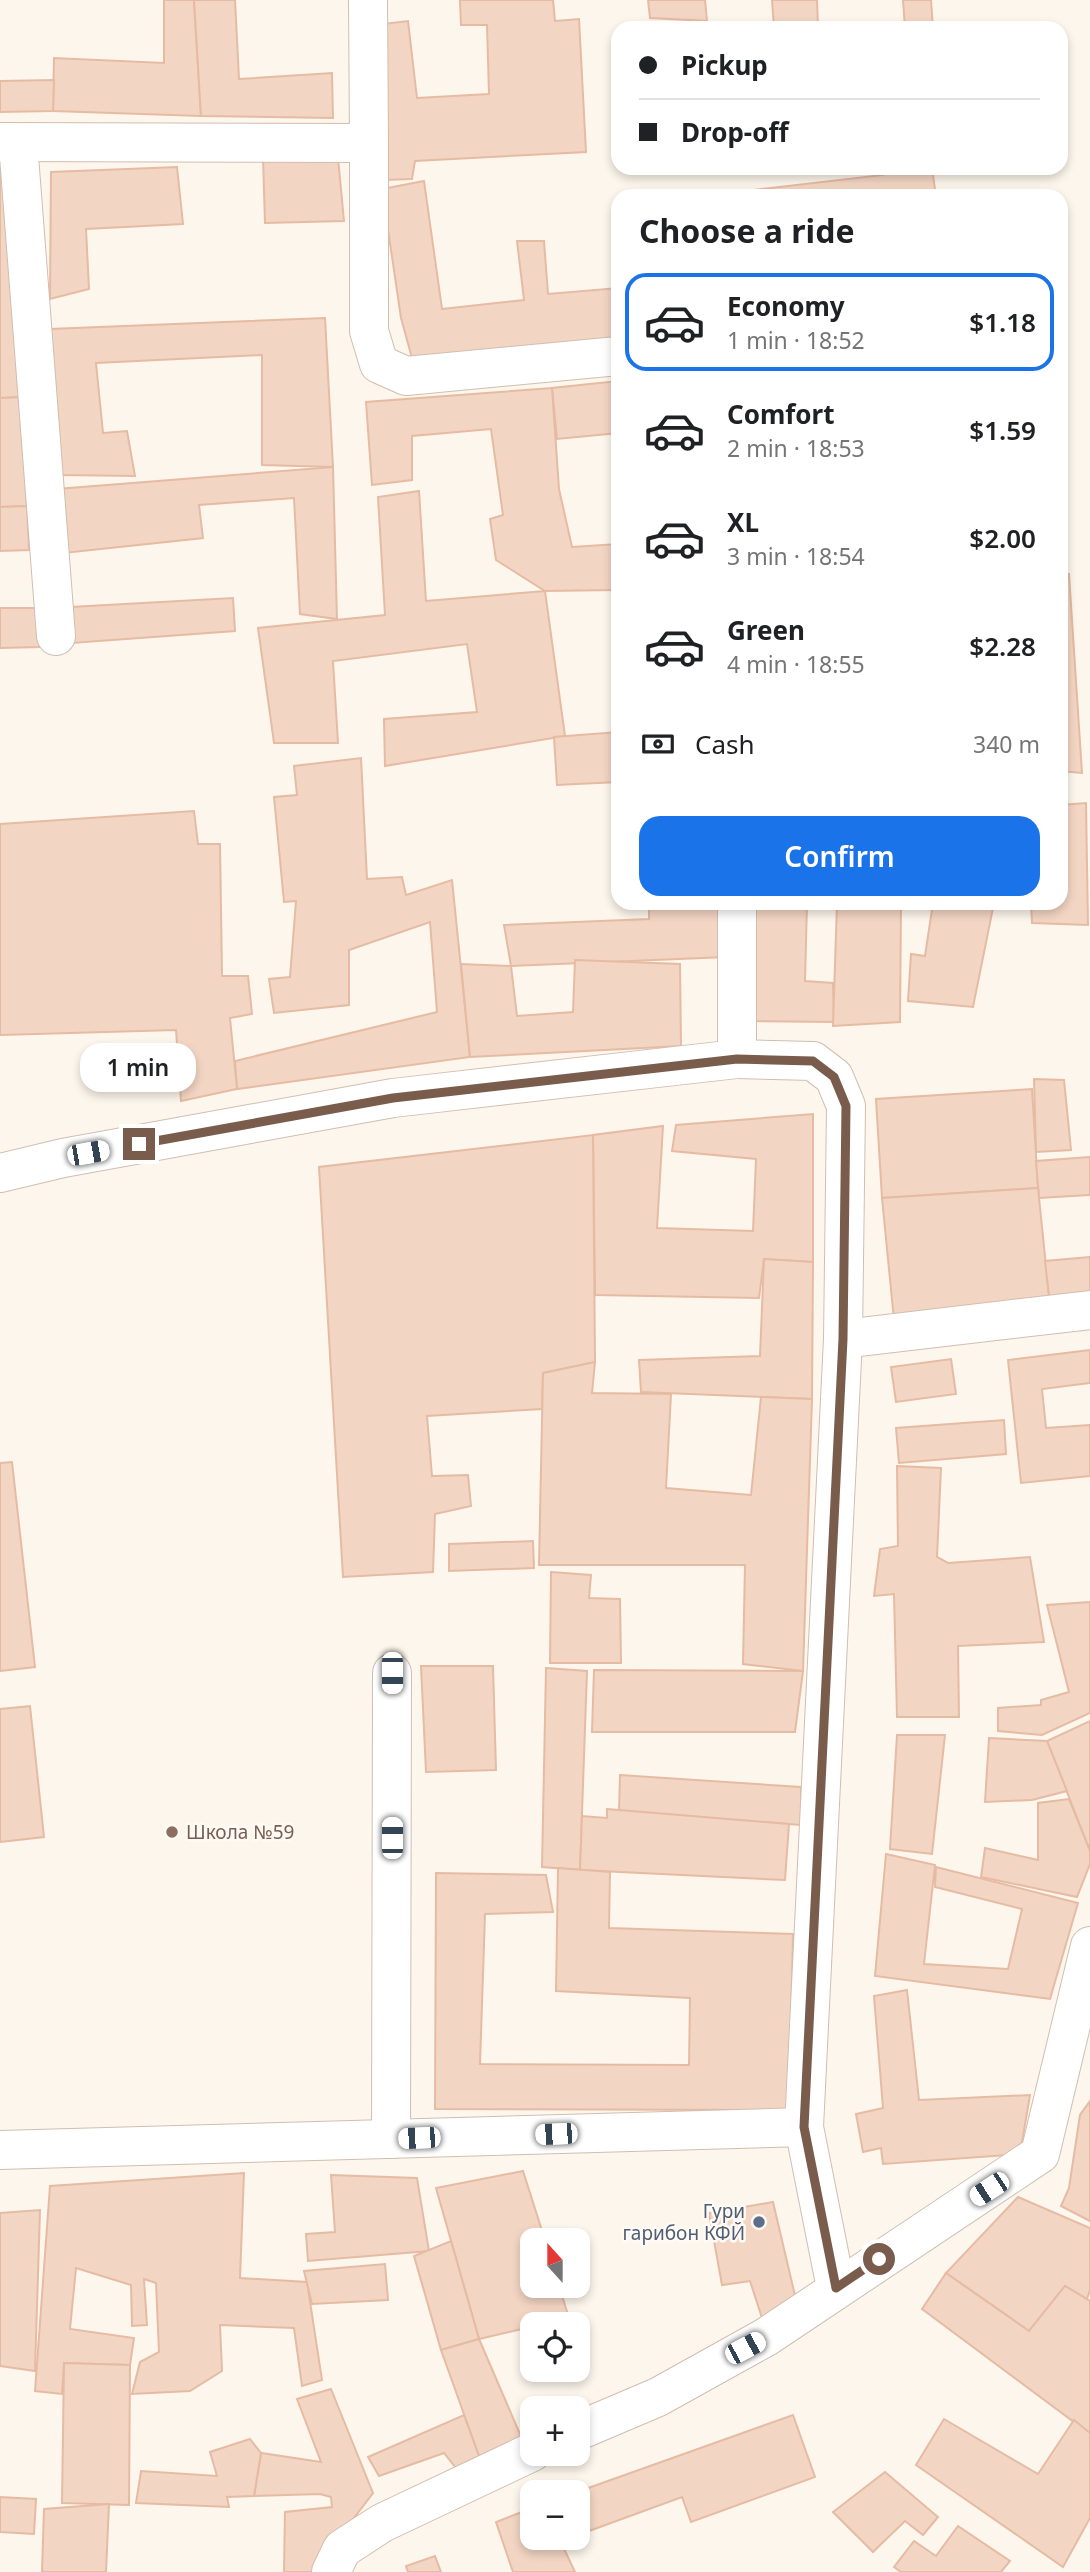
<!DOCTYPE html>
<html lang="en">
<head>
<meta charset="utf-8">
<style>
  :root { --surface:#fff; --page:#f6f6f6; --text:#202124; --muted:#757577; --line:#e0e0e0; --accent:#1a73e8 }
  body { margin:0; font-family:"Noto Sans",sans-serif; background:var(--page); color:var(--text); height:100vh; display:flex; flex-direction:column; font-size:26px; white-space:nowrap }
  * { box-sizing:border-box; margin:0 }
  p { font-size:23px; color:var(--muted) }
  .icon { flex:none; width:38px; height:38px; fill:none; stroke:currentColor; stroke-width:2; stroke-linecap:round; stroke-linejoin:round }
  .map { position:relative; flex:1; overflow:hidden }
  .panel { position:absolute; left:611px; top:189px; width:457px; height:721px; display:flex; flex-direction:column; background:var(--surface); border-radius:21px; box-shadow:0 4px 10px #0003 }
  .panel>* { flex:none }
  .banner { position:absolute; left:611px; top:21px; width:457px; height:154px; border-radius:21px; box-shadow:0 4px 10px #0003; display:grid; align-content:center; height:154px; padding:0 28px; background:var(--surface) }
  .needle { width:46px; rotate:339deg }
  .fabs { position:absolute; left:520px; top:2228px; display:grid; gap:14px }
  .fabs a { display:grid; place-items:center; width:70px; height:70px; border-radius:14px; background:var(--surface); box-shadow:0 4px 10px #0003; font-size:35px }
  .end { position:absolute; width:32px; height:32px; margin:-16px; border:9px solid #7a5c4d; background:#fff; box-shadow:0 0 0 4px #fff }
  .from { border-radius:50% }
  .bubble { position:absolute; height:49px; border-radius:21px; background:var(--surface); box-shadow:0 4px 10px #0003; font-size:23px; font-weight:600; line-height:49px; text-align:center }
  .car { position:absolute; width:21px; height:42px; margin:-21px -10px; border-radius:9px; box-shadow:0 0 5px 2px #0007; background:linear-gradient(#fff 24%,#345 0 40%,#fff 0 76%,#345 0 86%,#fff 0) }
  .banner b { display:flex; align-items:center; gap:24px; height:66px; font-size:26px }
  .banner b+b { border-top:2px solid var(--line) }
  .banner i { width:18px; height:18px; background:var(--text) }
  ul { padding:0; list-style:none }
  li { display:flex; align-items:center; gap:21px; height:98px; margin:0 14px 10px; padding:0 14px; border:4px solid transparent; border-radius:21px }
  li div { flex:1 }
  li b { display:block; font-size:26px }
  li em { font-style:normal; font-weight:600 }
  li.selected { border-color:var(--accent) }
  li>.icon { width:63px; height:63px; stroke-width:1.5 }
  h2 { padding:0 28px; font-size:32px; line-height:84px }
  .pay { display:flex; align-items:center; gap:18px; height:77px; padding:0 28px; font-size:26px }
  .pay p { margin-inline-start:auto }
  .button { display:flex; gap:14px; margin-top:auto; padding:14px 28px }
  .button a { flex:1; height:80px; border-radius:21px; background:var(--accent); color:#fff; font-size:28px; font-weight:600; line-height:80px; text-align:center }
  .map>svg:first-child { display:block }
  .building { fill:#f3d5c3; stroke:#e6bba3; stroke-width:2 }
  .lines { fill:none; stroke-linecap:round; stroke-linejoin:round }
  .minor-casing { stroke:#d1beb0; stroke-width:40 }
  .minor { stroke:#fff; stroke-width:38 }
  .route { stroke:#7a5c4d; stroke-width:9 }
  .education-dot { fill:#8d6e63; stroke:#fffaf3; stroke-width:2.5 }
  .service-dot { fill:#5c6f8a; stroke:#fffaf3; stroke-width:2.5 }
  .labels { text-anchor:middle; stroke-width:5; stroke-linejoin:round; paint-order:stroke }
  .education-label { font-size:19px; fill:#785e54; stroke:#fffaf3; text-anchor:start }
  .service-label { font-size:19px; fill:#4e5e75; stroke:#fffaf3; text-anchor:end }
</style>
</head>
<body>
<div class="map">
<svg width="1090" height="2572" viewBox="0 0 1090 2572">
  <rect width="100%" height="100%" fill="#fdf6ec"/>
  <g class="building">
    <path d="M 164,0 L 194,0 L 201,116 L 53,111 L 54,58 L 164,63 Z"/>
    <path d="M 194,0 L 235,0 L 239,79 L 332,73 L 333,118 L 201,116 Z"/>
    <path d="M 460,0 L 553,0 L 555,21 L 579,19 L 586,152 L 415,161 L 412,179 L 384,180 L 375,25 L 408,21 L 417,98 L 489,94 L 487,25 L 461,25 Z"/>
    <path d="M 648,0 L 705,0 L 707,21 L 650,18 Z"/>
    <path d="M 772,0 L 817,0 L 818,27 L 774,28 Z"/>
    <path d="M 903,0 L 931,0 L 933,28 L 905,28 Z"/>
    <path d="M 54,80 L 53,111 L 0,112 L 0,81 Z"/>
    <path d="M 263,158 L 338,158 L 344,221 L 265,223 Z"/>
    <path d="M 177,167 L 183,224 L 86,229 L 89,289 L 50,299 L 51,172 Z"/>
    <path d="M 0,168 L 7,168 L 23,397 L 0,398 Z"/>
    <path d="M 663,168 L 717,168 L 663,172 Z"/>
    <path d="M 882,168 L 932,168 L 936,196 L 729,196 L 728,193 L 883,175 Z"/>
    <path d="M 424,181 L 442,309 L 524,300 L 517,241 L 544,241 L 548,294 L 618,288 L 618,352 L 415,369 L 401,318 L 382,189 Z"/>
    <path d="M 325,318 L 333,467 L 262,465 L 262,355 L 96,363 L 103,433 L 127,431 L 135,476 L 60,475 L 50,329 Z"/>
    <path d="M 618,381 L 618,433 L 557,439 L 552,388 Z"/>
    <path d="M 552,388 L 559,489 L 572,547 L 618,544 L 618,590 L 545,591 L 496,560 L 490,519 L 503,515 L 491,429 L 412,436 L 412,480 L 372,485 L 366,402 Z"/>
    <path d="M 23,397 L 27,506 L 0,507 L 0,398 Z"/>
    <path d="M 333,467 L 337,619 L 300,614 L 294,498 L 199,505 L 203,538 L 64,553 L 57,489 Z"/>
    <path d="M 419,491 L 426,601 L 545,591 L 565,736 L 385,766 L 384,719 L 477,712 L 467,644 L 333,661 L 338,743 L 274,743 L 258,628 L 385,615 L 378,497 Z"/>
    <path d="M 27,506 L 29,550 L 0,551 L 0,507 Z"/>
    <path d="M 1060,574 L 1069,574 L 1082,773 L 1060,771 Z"/>
    <path d="M 233,598 L 235,631 L 72,643 L 71,607 Z"/>
    <path d="M 0,608 L 36,608 L 40,647 L 0,648 Z"/>
    <path d="M 618,732 L 618,782 L 557,785 L 554,737 Z"/>
    <path d="M 361,758 L 367,879 L 402,877 L 406,895 L 452,880 L 470,1057 L 237,1089 L 235,1061 L 437,1012 L 430,922 L 349,950 L 349,1005 L 274,1013 L 269,979 L 290,977 L 296,901 L 284,902 L 274,797 L 297,795 L 294,766 Z"/>
    <path d="M 1086,803 L 1088,925 L 1032,923 L 1031,903 L 1060,903 L 1060,805 Z"/>
    <path d="M 194,811 L 198,844 L 220,844 L 222,976 L 248,976 L 252,1014 L 230,1018 L 237,1089 L 181,1101 L 176,1030 L 0,1035 L 0,824 Z"/>
    <path d="M 649,903 L 723,903 L 726,957 L 511,966 L 504,925 L 649,919 Z"/>
    <path d="M 753,903 L 807,903 L 805,981 L 833,983 L 834,1022 L 750,1021 Z"/>
    <path d="M 837,903 L 901,903 L 900,1022 L 833,1026 Z"/>
    <path d="M 933,903 L 994,903 L 973,1007 L 908,1001 L 911,954 L 925,956 Z"/>
    <path d="M 575,960 L 680,964 L 681,1046 L 470,1057 L 461,964 L 511,966 L 517,1016 L 573,1012 Z"/>
    <path d="M 1034,1079 L 1064,1080 L 1071,1150 L 1036,1152 Z"/>
    <path d="M 1032,1089 L 1038,1188 L 882,1198 L 876,1099 Z"/>
    <path d="M 813,1114 L 813,1262 L 764,1259 L 759,1298 L 595,1295 L 593,1135 L 663,1126 L 657,1228 L 753,1231 L 756,1159 L 672,1151 L 676,1125 Z"/>
    <path d="M 593,1135 L 595,1362 L 543,1373 L 542,1409 L 427,1416 L 432,1476 L 468,1475 L 471,1506 L 435,1514 L 433,1572 L 343,1577 L 319,1167 Z"/>
    <path d="M 1090,1157 L 1090,1195 L 1039,1198 L 1036,1161 Z"/>
    <path d="M 1038,1188 L 1050,1305 L 894,1320 L 882,1198 Z"/>
    <path d="M 1090,1257 L 1090,1301 L 1050,1305 L 1045,1261 Z"/>
    <path d="M 764,1259 L 813,1262 L 812,1399 L 641,1392 L 639,1360 L 760,1356 Z"/>
    <path d="M 1090,1350 L 1090,1383 L 1042,1389 L 1046,1428 L 1090,1425 L 1090,1476 L 1021,1483 L 1008,1360 Z"/>
    <path d="M 951,1359 L 956,1394 L 896,1402 L 891,1367 Z"/>
    <path d="M 595,1362 L 592,1393 L 671,1394 L 666,1488 L 751,1495 L 761,1397 L 812,1399 L 803,1671 L 743,1664 L 745,1565 L 539,1565 L 543,1373 Z"/>
    <path d="M 1004,1420 L 1006,1454 L 899,1463 L 896,1428 Z"/>
    <path d="M 12,1462 L 35,1667 L 0,1671 L 0,1463 Z"/>
    <path d="M 897,1466 L 941,1468 L 937,1557 L 948,1563 L 1030,1557 L 1044,1642 L 958,1646 L 959,1717 L 897,1717 L 894,1594 L 874,1596 L 880,1549 L 898,1546 Z"/>
    <path d="M 533,1541 L 534,1568 L 449,1571 L 449,1544 Z"/>
    <path d="M 551,1572 L 591,1575 L 589,1598 L 620,1599 L 621,1663 L 550,1663 Z"/>
    <path d="M 1090,1602 L 1090,1713 L 1042,1735 L 998,1731 L 998,1708 L 1041,1705 L 1041,1700 L 1069,1692 L 1047,1605 Z"/>
    <path d="M 421,1666 L 493,1666 L 496,1770 L 426,1772 Z"/>
    <path d="M 546,1668 L 587,1671 L 580,1870 L 542,1867 Z"/>
    <path d="M 594,1670 L 803,1671 L 795,1732 L 592,1732 Z"/>
    <path d="M 30,1706 L 44,1837 L 0,1842 L 0,1709 Z"/>
    <path d="M 1090,1721 L 1090,1851 L 1047,1741 Z"/>
    <path d="M 897,1735 L 945,1735 L 932,1854 L 890,1849 Z"/>
    <path d="M 989,1738 L 1047,1741 L 1067,1791 L 1032,1800 L 985,1802 Z"/>
    <path d="M 620,1775 L 801,1787 L 801,1825 L 619,1811 Z"/>
    <path d="M 1069,1799 L 1090,1851 L 1090,1864 L 1077,1897 L 981,1877 L 985,1848 L 1038,1860 L 1038,1803 Z"/>
    <path d="M 607,1809 L 789,1824 L 785,1880 L 580,1870 L 582,1816 L 607,1818 Z"/>
    <path d="M 886,1854 L 935,1865 L 924,1964 L 1008,1969 L 1022,1909 L 935,1887 L 936,1867 L 1078,1903 L 1050,1999 L 875,1976 Z"/>
    <path d="M 558,1868 L 610,1872 L 609,1928 L 793,1934 L 789,2110 L 435,2109 L 436,1873 L 546,1875 L 553,1912 L 485,1914 L 480,2064 L 689,2065 L 690,1998 L 556,1991 Z"/>
    <path d="M 907,1990 L 919,2100 L 1030,2095 L 1020,2154 L 883,2164 L 881,2148 L 863,2152 L 856,2114 L 883,2108 L 874,1996 Z"/>
    <path d="M 1090,2101 L 1090,2221 L 1061,2206 L 1069,2188 L 1080,2115 Z"/>
    <path d="M 523,2171 L 545,2240 L 532,2240 L 532,2286 L 559,2286 L 569,2318 L 479,2339 L 436,2188 Z"/>
    <path d="M 244,2173 L 240,2278 L 307,2282 L 322,2380 L 302,2386 L 294,2328 L 220,2325 L 222,2371 L 190,2391 L 132,2394 L 140,2362 L 159,2352 L 156,2283 L 144,2279 L 147,2325 L 132,2326 L 131,2285 L 76,2268 L 70,2329 L 134,2338 L 130,2365 L 64,2363 L 62,2394 L 35,2391 L 50,2186 Z"/>
    <path d="M 331,2175 L 417,2178 L 429,2251 L 308,2261 L 306,2234 L 335,2232 Z"/>
    <path d="M 1018,2197 L 1090,2228 L 1090,2290 L 1087,2299 L 1065,2286 L 1029,2331 L 946,2273 Z"/>
    <path d="M 773,2202 L 797,2304 L 762,2318 L 750,2281 L 722,2285 L 709,2213 Z"/>
    <path d="M 40,2210 L 35,2371 L 0,2366 L 0,2213 Z"/>
    <path d="M 451,2241 L 479,2339 L 441,2350 L 414,2256 Z"/>
    <path d="M 385,2264 L 388,2300 L 312,2304 L 304,2271 Z"/>
    <path d="M 946,2273 L 1029,2331 L 1065,2286 L 1090,2301 L 1090,2434 L 922,2309 Z"/>
    <path d="M 479,2339 L 523,2441 L 480,2459 L 441,2350 Z"/>
    <path d="M 64,2363 L 130,2365 L 129,2505 L 62,2503 Z"/>
    <path d="M 331,2389 L 373,2493 L 334,2544 L 323,2572 L 284,2572 L 285,2512 L 332,2507 L 331,2497 L 320,2494 L 254,2496 L 261,2453 L 321,2462 L 297,2399 Z"/>
    <path d="M 464,2415 L 480,2459 L 456,2468 L 444,2453 L 379,2476 L 368,2457 Z"/>
    <path d="M 793,2415 L 815,2477 L 691,2522 L 682,2497 L 578,2535 L 577,2492 Z"/>
    <path d="M 944,2419 L 1038,2474 L 1074,2420 L 1090,2433 L 1090,2518 L 1063,2567 L 916,2465 Z"/>
    <path d="M 250,2439 L 261,2453 L 254,2496 L 227,2497 L 229,2507 L 136,2503 L 141,2471 L 217,2476 L 210,2452 Z"/>
    <path d="M 885,2472 L 938,2517 L 923,2535 L 905,2521 L 873,2552 L 833,2512 Z"/>
    <path d="M 0,2497 L 36,2499 L 34,2534 L 0,2532 Z"/>
    <path d="M 109,2504 L 106,2572 L 42,2572 L 44,2509 Z"/>
    <path d="M 532,2508 L 532,2538 L 559,2538 L 575,2572 L 513,2572 L 496,2522 Z"/>
    <path d="M 958,2526 L 1010,2561 L 1001,2572 L 901,2572 L 894,2567 L 914,2541 L 936,2556 Z"/>
    <path d="M 435,2556 L 441,2572 L 408,2572 L 406,2566 Z"/>
  </g>
  <g class="lines">
    <defs>
      <g id="minor">
        <path d="M 0,142 L 369,143 L 368,0"/>
        <path d="M 18,143 L 56,636"/>
        <path d="M 369,143 L 369,331 L 379,364 L 406,376 L 618,356"/>
        <path d="M 737,1059 L 813,1061 L 834,1077 L 846,1106 L 843,1339 L 804,2127 L 836,2288"/>
        <path d="M 0,1173 L 63,1158 L 393,1098 L 737,1059 L 737,903"/>
        <path d="M 843,1339 L 1090,1310"/>
        <path d="M 391,2139 L 392,1673"/>
        <path d="M 0,2150 L 804,2127"/>
        <path d="M 578,2431 L 658,2397 L 766,2337 L 1040,2154 L 1090,1946"/>
        <path d="M 331,2572 L 342,2549 L 382,2523 L 532,2452"/>
      </g>
    </defs>
    <use href="#minor" class="minor-casing"/>
    <use href="#minor" class="minor"/>
  </g>
  <g class="lines">
    <path class="route" d="M 139,1144 L 393,1098 L 737,1059 L 813,1061 L 834,1077 L 846,1106 L 843,1339 L 804,2127 L 836,2288 L 879,2259"/>
  </g>
  <circle class="education-dot" cx="172" cy="1832" r="7"/>
  <circle class="service-dot" cx="759" cy="2222" r="7"/>
  <g class="labels">
    <g class="education-label">
      <text x="186" y="1839">Школа №59</text>
    </g>
    <g class="service-label">
      <text x="745" y="2218">Гури<tspan x="745" dy="22">гарибон КФЙ</tspan></text>
    </g>
  </g>
</svg>
<div class="fabs">
<a><svg class="needle" viewBox="-14 -14 28 28"><path d="M0-13l5 13h-10z" fill="#e53935"/><path d="M0 13l5-13h-10z" fill="#757577"/></svg></a>
<a><svg class="icon" aria-label="locate" viewBox="0 0 24 24"><circle cx="12" cy="12" r="6"/><path d="M12 2v4M12 18v4M2 12h4M18 12h4"/></svg></a>
<a>+</a>
<a>−</a>
</div>
<i class="end from" style="left:879px;top:2259px"></i>
<i class="end" style="left:139px;top:1144px"></i>
<div class="bubble" style="left:80px;top:1043px;width:116px">1 min</div>
<i class="car" style="left:88px;top:1153px;rotate:80deg"></i>
<i class="car" style="left:392px;top:1673px;rotate:180deg"></i>
<i class="car" style="left:392px;top:1838px;rotate:0deg"></i>
<i class="car" style="left:556px;top:2134px;rotate:268deg"></i>
<i class="car" style="left:419px;top:2138px;rotate:268deg"></i>
<i class="car" style="left:989px;top:2189px;rotate:237deg"></i>
<i class="car" style="left:745px;top:2348px;rotate:62deg"></i>
<div class="banner">
<b><i class="from"></i>Pickup</b>
<b><i></i>Drop-off</b>
</div>
<section class="panel">
<h2>Choose a ride</h2>
<ul>
<li class="selected"><svg class="icon" aria-label="car" viewBox="0 0 24 24"><path d="M5 17H2v-5l4-1 3-4h7l3 4 3 1v5h-3M9 17h6M6 11h13"/><circle cx="7" cy="17" r="2"/><circle cx="17" cy="17" r="2"/></svg><div><b>Economy</b><p>1 min · 18:52</p></div><em>$1.18</em></li>
<li><svg class="icon" aria-label="car" viewBox="0 0 24 24"><path d="M5 17H2v-5l4-1 3-4h7l3 4 3 1v5h-3M9 17h6M6 11h13"/><circle cx="7" cy="17" r="2"/><circle cx="17" cy="17" r="2"/></svg><div><b>Comfort</b><p>2 min · 18:53</p></div><em>$1.59</em></li>
<li><svg class="icon" aria-label="car" viewBox="0 0 24 24"><path d="M5 17H2v-5l4-1 3-4h7l3 4 3 1v5h-3M9 17h6M6 11h13"/><circle cx="7" cy="17" r="2"/><circle cx="17" cy="17" r="2"/></svg><div><b>XL</b><p>3 min · 18:54</p></div><em>$2.00</em></li>
<li><svg class="icon" aria-label="car" viewBox="0 0 24 24"><path d="M5 17H2v-5l4-1 3-4h7l3 4 3 1v5h-3M9 17h6M6 11h13"/><circle cx="7" cy="17" r="2"/><circle cx="17" cy="17" r="2"/></svg><div><b>Green</b><p>4 min · 18:55</p></div><em>$2.28</em></li>
</ul>
<div class="pay"><svg class="icon" aria-label="cash" viewBox="0 0 24 24"><path d="M3 7h18v10H3z"/><circle cx="12" cy="12" r="2"/></svg>Cash<p>340 m</p></div>
<div class="button"><a>Confirm</a></div>
</section>
</div>
</body>
</html>
